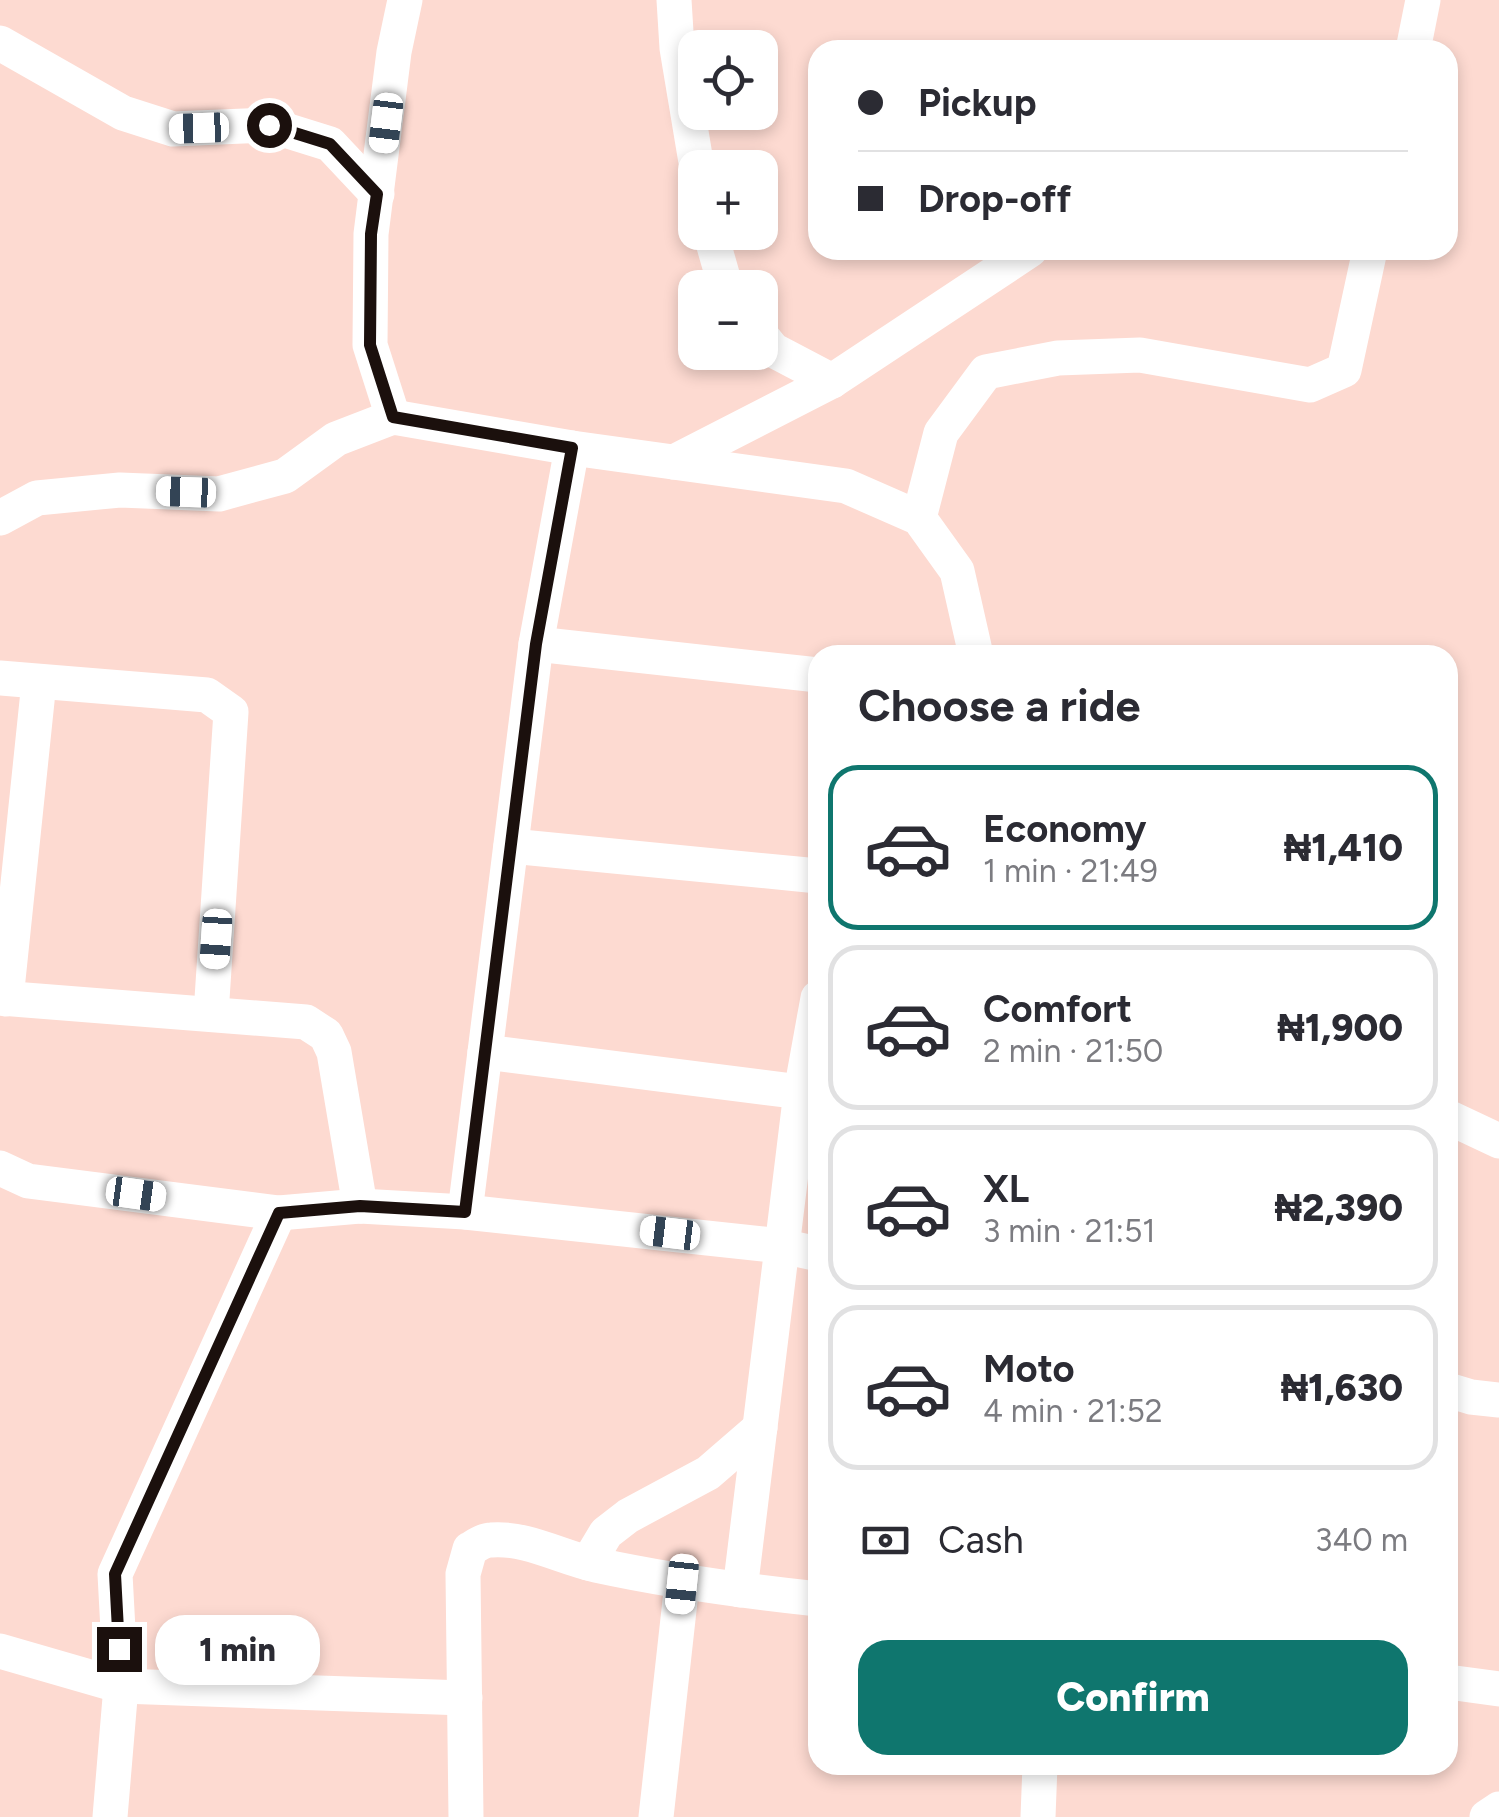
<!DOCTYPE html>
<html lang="en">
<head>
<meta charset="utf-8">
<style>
  :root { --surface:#fff; --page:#f7f7f7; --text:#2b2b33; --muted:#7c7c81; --line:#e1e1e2; --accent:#0f766e }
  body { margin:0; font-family:Figtree,sans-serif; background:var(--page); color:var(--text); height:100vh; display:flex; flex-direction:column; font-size:38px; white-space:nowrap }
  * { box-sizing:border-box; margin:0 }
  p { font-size:32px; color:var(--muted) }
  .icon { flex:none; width:55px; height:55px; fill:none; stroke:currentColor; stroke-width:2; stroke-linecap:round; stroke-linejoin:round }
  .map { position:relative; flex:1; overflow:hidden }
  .drawer { position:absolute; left:808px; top:645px; width:650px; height:1130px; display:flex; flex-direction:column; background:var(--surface); border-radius:30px; box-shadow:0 5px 15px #0003 }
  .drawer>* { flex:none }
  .banner { position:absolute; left:808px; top:40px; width:650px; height:220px; border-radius:30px; box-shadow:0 5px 15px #0003; display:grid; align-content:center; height:220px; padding:0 50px; background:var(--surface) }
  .controls { position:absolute; left:678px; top:30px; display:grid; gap:20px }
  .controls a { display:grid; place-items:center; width:100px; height:100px; border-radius:20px; background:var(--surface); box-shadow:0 5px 15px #0003; font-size:50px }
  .end { position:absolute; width:45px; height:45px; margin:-22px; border:12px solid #1b100d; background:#fff; box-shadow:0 0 0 5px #fff }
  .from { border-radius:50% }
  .bubble { position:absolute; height:70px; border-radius:30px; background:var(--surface); box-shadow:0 5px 15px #0003; font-size:32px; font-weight:800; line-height:70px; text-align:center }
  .car { position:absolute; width:30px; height:60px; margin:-30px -15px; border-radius:12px; box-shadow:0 0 8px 2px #0007; background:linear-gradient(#fff 24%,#345 0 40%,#fff 0 76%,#345 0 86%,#fff 0) }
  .banner b { display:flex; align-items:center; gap:35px; height:95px; font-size:38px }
  .banner b+b { border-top:2px solid var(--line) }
  .banner i { width:25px; height:25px; background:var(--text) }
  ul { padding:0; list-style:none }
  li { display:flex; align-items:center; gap:30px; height:165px; margin:0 20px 15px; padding:0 30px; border:5px solid var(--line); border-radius:30px }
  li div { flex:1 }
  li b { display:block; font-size:38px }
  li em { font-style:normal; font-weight:800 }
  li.selected { border-color:var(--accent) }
  li>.icon { width:90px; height:90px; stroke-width:1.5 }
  h2 { padding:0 50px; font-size:45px; line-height:120px }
  .pay { display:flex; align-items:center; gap:25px; height:110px; padding:0 50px; font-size:38px }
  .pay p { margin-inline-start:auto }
  .cta { display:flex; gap:20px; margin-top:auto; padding:20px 50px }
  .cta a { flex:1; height:115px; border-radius:30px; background:var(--accent); color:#fff; font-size:40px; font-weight:800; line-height:115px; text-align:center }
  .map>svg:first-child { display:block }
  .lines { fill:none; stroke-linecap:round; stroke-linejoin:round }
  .street { stroke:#fff; stroke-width:35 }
  .route { stroke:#1b100d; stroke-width:12 }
</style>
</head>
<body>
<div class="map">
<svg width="1499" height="1817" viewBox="0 0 1499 1817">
  <rect width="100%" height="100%" fill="#fddad1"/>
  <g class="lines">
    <g class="street">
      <path d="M 674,0 L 677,48 L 697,168"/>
      <path d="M 0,43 L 123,113 L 173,129 L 269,125 L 330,144 L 377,194"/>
      <path d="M 1413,50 L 1423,0"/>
      <path d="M 710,232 L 726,288"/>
      <path d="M 760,334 L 773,350 L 832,381"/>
      <path d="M 393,417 L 370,345 L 371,234 L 394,52 L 405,0"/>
      <path d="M 674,462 L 832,381 L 1030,250"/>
      <path d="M 0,518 L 37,498 L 120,490 L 219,494 L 285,476 L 336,439 L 393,417 L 572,448 L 846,486 L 919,518 L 957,571 L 976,655"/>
      <path d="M 919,518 L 941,433 L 986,372 L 1058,358 L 1140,355 L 1310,385 L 1344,370 L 1370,250"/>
      <path d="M 536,644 L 818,675"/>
      <path d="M 0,678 L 207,695 L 231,712 L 211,1014"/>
      <path d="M 511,846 L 818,876"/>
      <path d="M 0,998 L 306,1022 L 326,1035 L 334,1052 L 360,1206"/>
      <path d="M 6,999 L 39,682"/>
      <path d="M 485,1052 L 801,1092"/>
      <path d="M 1448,1117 L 1499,1141"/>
      <path d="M 0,1168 L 28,1181 L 279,1213 L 360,1206 L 465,1212 L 782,1246 L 818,1254"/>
      <path d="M 465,1212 L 536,644 L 572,448"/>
      <path d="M 1448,1390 L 1471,1397 L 1499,1400"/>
      <path d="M 588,1563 L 606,1533 L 628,1516 L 708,1473 L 760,1428"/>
      <path d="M 740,1590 L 801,1092 L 818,998"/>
      <path d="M 0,1651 L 121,1686 L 465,1698"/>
      <path d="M 1448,1682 L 1499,1689"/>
      <path d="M 110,1817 L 121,1686 L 115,1574 L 279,1213"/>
      <path d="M 466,1817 L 463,1574 L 470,1549 C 477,1545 484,1540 491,1540 C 527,1537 562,1558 596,1565 C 670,1581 743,1591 818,1599"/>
      <path d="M 656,1817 L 682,1583"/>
      <path d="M 1038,1817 L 1040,1765"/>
      <path d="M 1487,1817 L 1499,1809"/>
    </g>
  </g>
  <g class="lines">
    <path class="route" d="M 119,1649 L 115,1574 L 279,1213 L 360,1206 L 465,1212 L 536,644 L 572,448 L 393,417 L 370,345 L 371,234 L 377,194 L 330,144 L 269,125"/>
  </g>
</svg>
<div class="controls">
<a><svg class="icon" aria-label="locate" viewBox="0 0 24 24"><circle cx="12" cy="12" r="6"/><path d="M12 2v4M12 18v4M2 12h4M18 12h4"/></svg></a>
<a>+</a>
<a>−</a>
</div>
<i class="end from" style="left:269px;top:125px"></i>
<i class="end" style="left:119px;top:1649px"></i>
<div class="bubble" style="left:155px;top:1615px;width:165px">1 min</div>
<i class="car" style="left:386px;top:123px;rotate:187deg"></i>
<i class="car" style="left:199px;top:128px;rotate:268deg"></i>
<i class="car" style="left:186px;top:492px;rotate:272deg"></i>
<i class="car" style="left:216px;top:939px;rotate:184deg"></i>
<i class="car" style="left:136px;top:1194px;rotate:98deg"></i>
<i class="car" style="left:670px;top:1233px;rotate:277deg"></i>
<i class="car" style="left:682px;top:1584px;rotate:186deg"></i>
<div class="banner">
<b><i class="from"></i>Pickup</b>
<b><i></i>Drop-off</b>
</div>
<section class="drawer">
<h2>Choose a ride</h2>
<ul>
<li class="selected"><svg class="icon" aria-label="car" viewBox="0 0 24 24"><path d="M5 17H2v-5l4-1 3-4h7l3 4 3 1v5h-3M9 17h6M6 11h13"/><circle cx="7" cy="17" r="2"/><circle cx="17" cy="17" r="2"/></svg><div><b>Economy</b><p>1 min · 21:49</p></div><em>₦1,410</em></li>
<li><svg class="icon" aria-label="car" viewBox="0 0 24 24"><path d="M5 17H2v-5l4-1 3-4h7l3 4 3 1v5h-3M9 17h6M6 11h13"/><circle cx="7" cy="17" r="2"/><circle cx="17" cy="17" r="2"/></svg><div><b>Comfort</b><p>2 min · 21:50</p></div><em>₦1,900</em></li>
<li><svg class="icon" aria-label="car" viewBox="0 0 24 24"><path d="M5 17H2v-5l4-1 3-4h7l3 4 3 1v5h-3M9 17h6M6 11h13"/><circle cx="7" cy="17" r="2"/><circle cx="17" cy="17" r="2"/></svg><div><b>XL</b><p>3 min · 21:51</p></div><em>₦2,390</em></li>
<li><svg class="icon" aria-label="car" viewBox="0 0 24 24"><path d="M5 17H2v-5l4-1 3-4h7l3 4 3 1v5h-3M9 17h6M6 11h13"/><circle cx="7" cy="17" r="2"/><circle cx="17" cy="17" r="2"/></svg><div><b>Moto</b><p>4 min · 21:52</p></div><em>₦1,630</em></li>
</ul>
<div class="pay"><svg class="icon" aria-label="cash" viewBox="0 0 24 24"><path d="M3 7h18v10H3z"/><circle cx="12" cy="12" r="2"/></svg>Cash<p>340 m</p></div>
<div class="cta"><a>Confirm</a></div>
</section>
</div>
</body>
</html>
